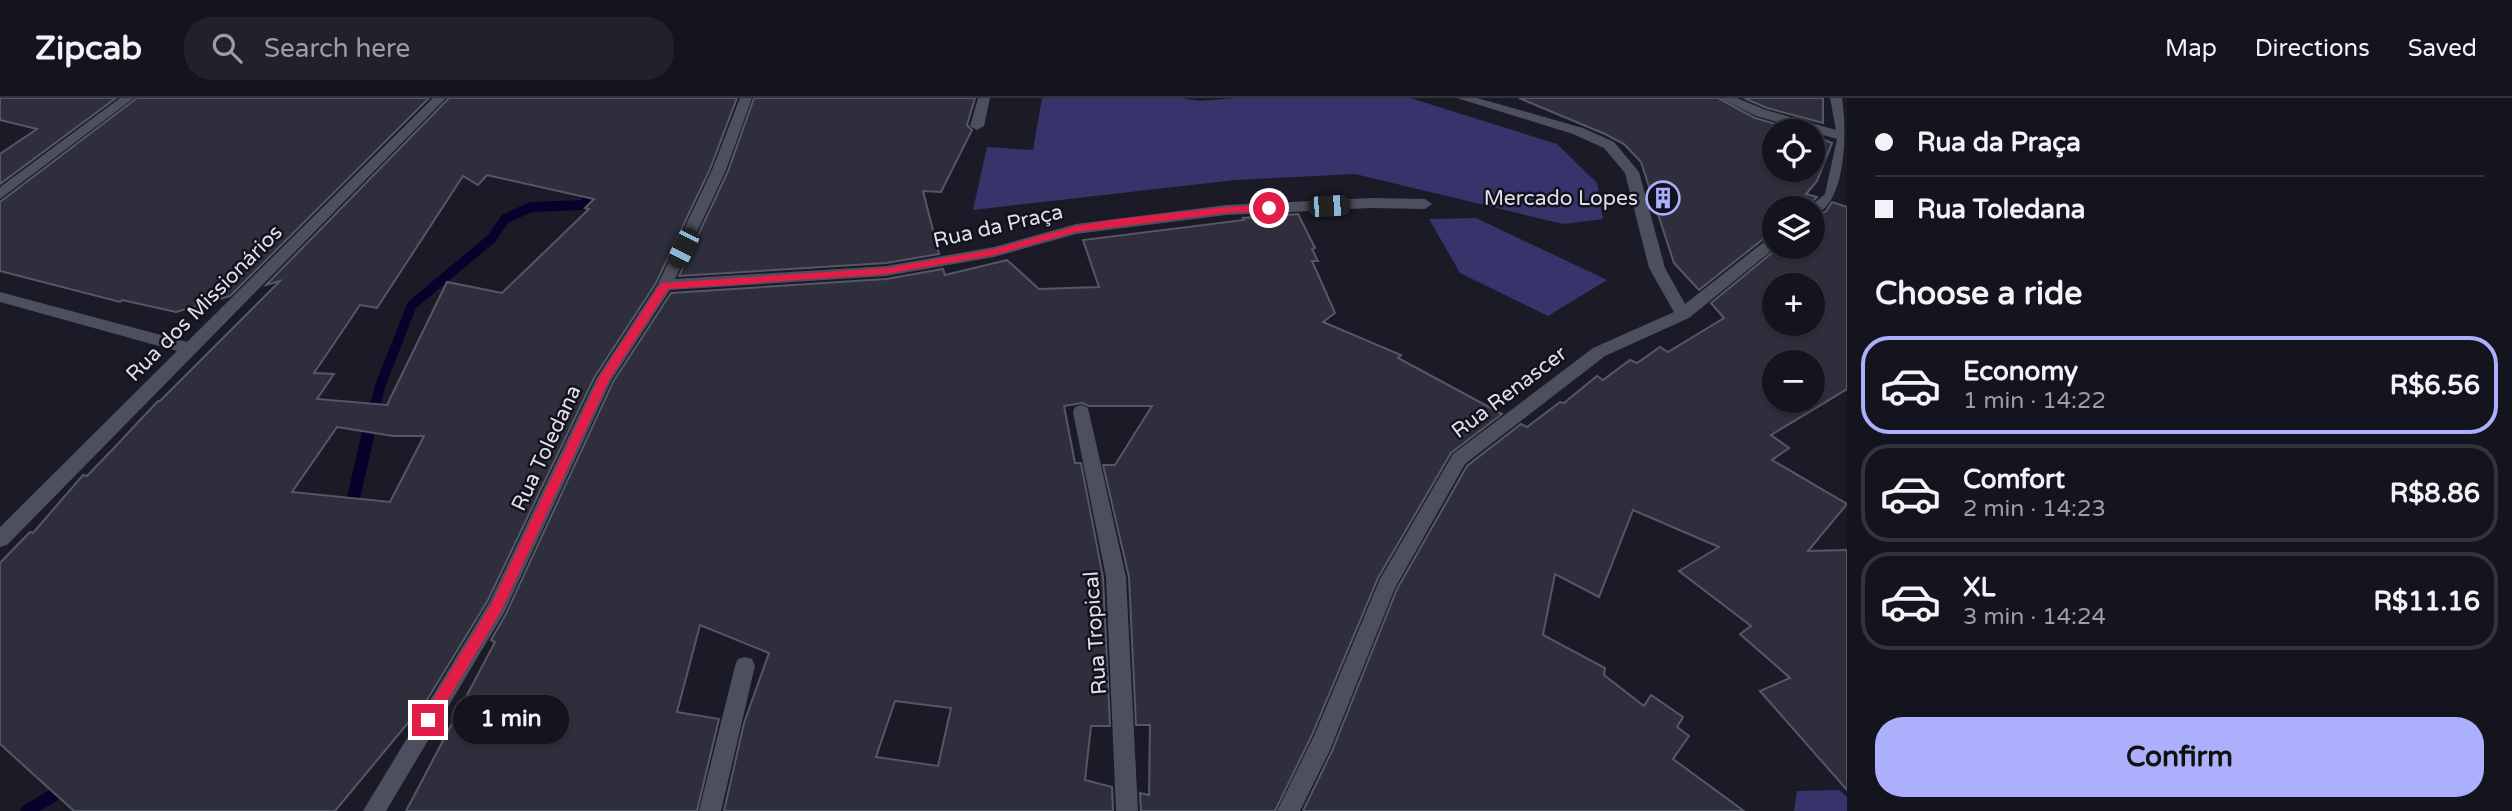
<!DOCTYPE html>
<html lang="en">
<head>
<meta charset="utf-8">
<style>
  :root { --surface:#14141e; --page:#21212b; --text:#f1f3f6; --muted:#9d9ea4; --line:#33333c; --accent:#acaffb }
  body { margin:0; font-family:"Varela Round",sans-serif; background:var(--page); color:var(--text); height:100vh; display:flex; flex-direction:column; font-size:26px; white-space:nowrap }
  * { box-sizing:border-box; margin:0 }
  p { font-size:23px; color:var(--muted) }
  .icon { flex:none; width:38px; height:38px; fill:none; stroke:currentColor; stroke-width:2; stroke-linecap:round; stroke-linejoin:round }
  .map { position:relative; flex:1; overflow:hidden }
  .side { display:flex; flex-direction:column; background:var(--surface); width:665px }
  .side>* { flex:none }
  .hud { display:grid; align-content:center; height:154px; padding:0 28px; background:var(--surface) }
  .tools { position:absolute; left:1762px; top:21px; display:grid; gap:14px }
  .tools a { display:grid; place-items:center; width:63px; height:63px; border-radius:50%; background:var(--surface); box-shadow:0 2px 5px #0004,0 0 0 2px var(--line); font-size:35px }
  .end { position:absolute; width:32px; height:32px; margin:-16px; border:9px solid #e11d48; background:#fff; box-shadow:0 0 0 4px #fff }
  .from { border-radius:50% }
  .bubble { position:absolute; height:49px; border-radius:24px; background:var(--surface); box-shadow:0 2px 5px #0004,0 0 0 2px var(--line); font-size:23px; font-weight:700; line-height:49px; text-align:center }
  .car { position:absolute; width:21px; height:42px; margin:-21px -10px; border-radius:9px; box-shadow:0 0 5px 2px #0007; background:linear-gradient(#222 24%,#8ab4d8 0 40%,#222 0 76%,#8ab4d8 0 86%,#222 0) }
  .hud b { display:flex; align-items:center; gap:24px; height:66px; font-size:26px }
  .hud b+b { border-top:2px solid var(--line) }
  .hud i { width:18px; height:18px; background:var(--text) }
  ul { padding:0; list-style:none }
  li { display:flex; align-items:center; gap:21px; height:98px; margin:0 14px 10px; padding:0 14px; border:4px solid var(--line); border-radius:28px }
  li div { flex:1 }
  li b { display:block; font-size:26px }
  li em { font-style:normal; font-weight:700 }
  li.active { border-color:var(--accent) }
  li>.icon { width:63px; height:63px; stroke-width:1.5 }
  h2 { padding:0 28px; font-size:32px; line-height:84px }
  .primary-button { display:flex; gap:14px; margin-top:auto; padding:14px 28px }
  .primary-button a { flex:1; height:80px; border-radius:28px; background:var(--accent); color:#111; font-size:28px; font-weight:700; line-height:80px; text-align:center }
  header { display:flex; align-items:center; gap:42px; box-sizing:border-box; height:98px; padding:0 35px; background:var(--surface); border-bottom:2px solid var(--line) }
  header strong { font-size:33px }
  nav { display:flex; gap:38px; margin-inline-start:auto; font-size:24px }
  .search { width:490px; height:63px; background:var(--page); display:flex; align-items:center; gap:18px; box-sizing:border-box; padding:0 24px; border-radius:28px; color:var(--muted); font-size:26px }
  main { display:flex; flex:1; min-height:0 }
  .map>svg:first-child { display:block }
  .green { fill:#36346a }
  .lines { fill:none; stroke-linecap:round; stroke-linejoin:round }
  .stream-far1 { stroke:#09002c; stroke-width:10 }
  .stream { stroke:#09002c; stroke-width:13 }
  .building { fill:#2e2e3c; stroke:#565766; stroke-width:2; fill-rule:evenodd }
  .minor { fill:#4e4f5e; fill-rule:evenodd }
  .route { fill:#e11d48 }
  .labels { text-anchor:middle; stroke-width:5; stroke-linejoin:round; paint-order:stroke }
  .poi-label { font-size:21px; fill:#e0e0e9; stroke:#12121e; text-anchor:end }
  .street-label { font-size:21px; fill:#e0e0e9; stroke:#12121e }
</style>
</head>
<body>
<header>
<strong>Zipcab</strong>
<div class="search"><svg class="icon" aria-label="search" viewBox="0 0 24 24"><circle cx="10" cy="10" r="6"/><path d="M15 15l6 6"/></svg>Search here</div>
<nav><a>Map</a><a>Directions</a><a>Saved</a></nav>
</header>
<main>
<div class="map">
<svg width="1847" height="713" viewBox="0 0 1847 713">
  <rect width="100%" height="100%" fill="#1b1b28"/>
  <g class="green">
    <path d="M 1042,0 L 1182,0 L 1200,3 L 1235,0 L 1410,0 L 1557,46 L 1597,85 L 1603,121 L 1563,126 L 1355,76 L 1235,82 L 973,112 L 987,49 L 1033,52 Z"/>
    <path d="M 1476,120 L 1607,182 L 1548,218 L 1460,175 L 1429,121 Z"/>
    <path d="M 1839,692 L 1847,699 L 1847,713 L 1794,713 L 1797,693 Z"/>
  </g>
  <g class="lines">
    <path class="stream-far1" d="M 375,309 L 380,288 L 412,207 L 491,141 L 505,121 L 531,109 L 583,107 L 599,87"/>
    <g class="stream">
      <path d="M 350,414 L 375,307"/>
      <path d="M 27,713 L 69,688"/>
    </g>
  </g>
  <g class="building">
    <path d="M 0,0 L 116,0 L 0,86 L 0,56 L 37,31 L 0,22 Z"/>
    <path d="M 137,0 L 429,0 L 230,198 L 176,214 L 122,202 L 120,204 L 0,173 L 0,104 Z"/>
    <path d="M 449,0 L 737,0 L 710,71 L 656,185 L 594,280 L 488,502 L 427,602 L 335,713 L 74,713 L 0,646 L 0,465 L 30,434 L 33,435 L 83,377 L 87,378 L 113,351 L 158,303 L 160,303 L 280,183 L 266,187 ZM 487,77 L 594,101 L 585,110 L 589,111 L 502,195 L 447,184 L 387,307 L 317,301 L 334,276 L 314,275 L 360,207 L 377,210 L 463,78 L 478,87 ZM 337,329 L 393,338 L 424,338 L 390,404 L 292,394 Z"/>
    <path d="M 754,0 L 975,0 L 967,27 L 972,32 L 941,94 L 923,93 L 939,156 L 886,165 L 679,178 L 728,73 Z"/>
    <path d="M 1519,0 L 1718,0 L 1755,20 L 1800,33 L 1774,33 L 1774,72 L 1813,72 L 1813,37 L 1832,45 L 1817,83 L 1806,96 L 1817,99 L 1806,110 L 1774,110 L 1774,136 L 1767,138 L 1699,192 L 1674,165 L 1641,64 L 1624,46 L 1605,36 Z"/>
    <path d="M 1744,0 L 1823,0 L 1823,25 L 1767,10 Z"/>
    <path d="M 1832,104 L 1847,109 L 1847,291 L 1771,337 L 1789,350 L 1772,362 L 1847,406 L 1808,453 L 1847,452 L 1847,692 L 1760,593 L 1790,580 L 1740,536 L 1751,528 L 1679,473 L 1719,449 L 1633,412 L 1599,499 L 1555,476 L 1543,537 L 1605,570 L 1604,577 L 1644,608 L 1651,597 L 1683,619 L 1677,629 L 1689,638 L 1673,661 L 1744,713 L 1303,713 L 1332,653 L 1397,491 L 1467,368 L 1521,326 L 1527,329 L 1560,304 L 1564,305 L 1597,278 L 1603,282 L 1630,262 L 1637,265 L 1660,249 L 1668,254 L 1724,220 L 1711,205 L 1779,149 L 1813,149 L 1813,121 L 1826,113 ZM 1774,187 L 1813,187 L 1813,226 L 1774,226 ZM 1774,264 L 1813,264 L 1813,303 L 1774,303 Z"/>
    <path d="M 1298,116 L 1315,150 L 1312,151 L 1318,163 L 1312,163 L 1335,215 L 1323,224 L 1401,257 L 1398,260 L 1502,316 L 1451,355 L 1378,480 L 1312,637 L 1275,713 L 1141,713 L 1140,695 L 1149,697 L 1150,627 L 1136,627 L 1129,479 L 1103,367 L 1115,367 L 1152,308 L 1089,308 L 1082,305 L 1064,308 L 1075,365 L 1081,365 L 1103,479 L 1110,628 L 1091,628 L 1085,682 L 1112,689 L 1113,713 L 724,713 L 744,625 L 769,555 L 700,527 L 677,614 L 719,621 L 697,713 L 406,713 L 495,544 L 491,542 L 506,516 L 613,284 L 671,195 L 886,181 L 943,171 L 945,177 L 1007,162 L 1039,191 L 1099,189 L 1083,142 L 1244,122 L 1243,120 ZM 895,603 L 951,610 L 938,668 L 876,659 Z"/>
  </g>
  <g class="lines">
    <g class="minor">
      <path d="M 120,0 L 134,0 L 0,101 L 0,89 Z"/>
      <path d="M 433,0 L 446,0 L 7,447 L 0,449 L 0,429 L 177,253 L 0,204 L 0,194 L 187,244 Z"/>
      <path d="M 740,0 L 752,0 L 726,72 L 675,181 L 886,168 L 994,149 L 1076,126 L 1226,107 L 1371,100 L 1425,101 L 1432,106 L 1425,111 L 1371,110 L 1226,117 L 1076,136 L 994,159 L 886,178 L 670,192 L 611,283 L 504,515 L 386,713 L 363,713 L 490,503 L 596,281 L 658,186 L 712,72 Z"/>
      <path d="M 978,0 L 990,0 L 984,28 L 977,32 L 970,28 Z"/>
      <path d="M 1457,0 L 1477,0 L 1583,30 L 1614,44 L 1639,74 L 1665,170 L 1685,206 L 1769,140 L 1774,138 L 1776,149 L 1689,220 L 1605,258 L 1465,366 L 1395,490 L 1330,652 L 1300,713 L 1277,713 L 1314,638 L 1380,481 L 1453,356 L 1593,250 L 1674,214 L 1649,170 L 1625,75 L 1604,50 L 1573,36 Z"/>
      <path d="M 1720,0 L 1737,0 L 1766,12 L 1836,32 L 1830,0 L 1842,0 C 1847,34 1847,105 1813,118 L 1813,110 L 1808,110 L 1825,96 L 1837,41 L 1756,18 Z"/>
      <path d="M 1081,307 L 1087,309 L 1089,314 L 1126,479 L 1138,713 L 1116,713 L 1106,479 L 1073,314 L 1075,309 Z"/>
      <path d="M 745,559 L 752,561 L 755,568 L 721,713 L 699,713 L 735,568 L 738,561 Z"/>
    </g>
  </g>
  <path class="route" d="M 1269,107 L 1274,110 L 1273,113 L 1226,115 L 1076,134 L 994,157 L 886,176 L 668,191 L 609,282 L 501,513 L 433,627 L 423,627 L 423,618 L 492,505 L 600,278 L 661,185 L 886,170 L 994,151 L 1076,128 L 1118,121 L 1226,109 Z"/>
  <defs>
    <symbol id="building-ring" viewBox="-11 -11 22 22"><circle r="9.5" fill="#12121e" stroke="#acaffb" stroke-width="1.5"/><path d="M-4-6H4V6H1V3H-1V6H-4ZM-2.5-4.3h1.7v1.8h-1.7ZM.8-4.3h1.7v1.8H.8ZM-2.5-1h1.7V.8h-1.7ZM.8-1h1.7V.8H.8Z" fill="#acaffb"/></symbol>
  </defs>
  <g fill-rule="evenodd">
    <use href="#building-ring" x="1644" y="81" width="38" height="38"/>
  </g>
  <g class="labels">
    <g class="poi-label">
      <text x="1638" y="107">Mercado Lopes</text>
    </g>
    <g class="street-label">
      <text transform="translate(998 128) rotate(-13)" y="7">Rua da Praça</text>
      <text transform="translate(204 205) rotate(-45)" y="7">Rua dos Missionários</text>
      <text transform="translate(1509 294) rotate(-37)" y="7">Rua Renascer</text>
      <text transform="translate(546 350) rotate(-65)" y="7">Rua Toledana</text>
      <text transform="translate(1095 535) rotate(-94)" y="7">Rua Tropical</text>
    </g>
  </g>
</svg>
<div class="tools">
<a><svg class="icon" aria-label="locate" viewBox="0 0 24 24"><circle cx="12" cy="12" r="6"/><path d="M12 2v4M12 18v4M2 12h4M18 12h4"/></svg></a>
<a><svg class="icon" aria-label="layers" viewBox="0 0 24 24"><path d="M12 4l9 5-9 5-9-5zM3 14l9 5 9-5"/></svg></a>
<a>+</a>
<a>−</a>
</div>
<i class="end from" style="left:1269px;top:110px"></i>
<i class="end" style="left:428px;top:622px"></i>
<div class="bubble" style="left:453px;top:597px;width:116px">1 min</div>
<i class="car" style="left:1329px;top:108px;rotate:87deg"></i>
<i class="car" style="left:683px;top:150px;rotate:206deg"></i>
</div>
<section class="side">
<div class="hud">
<b><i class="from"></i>Rua da Praça</b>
<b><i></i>Rua Toledana</b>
</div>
<h2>Choose a ride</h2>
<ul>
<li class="active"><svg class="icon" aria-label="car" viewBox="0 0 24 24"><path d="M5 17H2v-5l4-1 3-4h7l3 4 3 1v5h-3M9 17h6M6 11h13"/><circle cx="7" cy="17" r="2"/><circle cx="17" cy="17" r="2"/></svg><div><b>Economy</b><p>1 min · 14:22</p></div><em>R$6.56</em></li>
<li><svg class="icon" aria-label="car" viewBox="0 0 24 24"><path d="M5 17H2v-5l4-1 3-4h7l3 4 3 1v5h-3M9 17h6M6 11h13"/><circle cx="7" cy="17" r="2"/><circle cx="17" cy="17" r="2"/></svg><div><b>Comfort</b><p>2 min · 14:23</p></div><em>R$8.86</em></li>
<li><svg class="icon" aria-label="car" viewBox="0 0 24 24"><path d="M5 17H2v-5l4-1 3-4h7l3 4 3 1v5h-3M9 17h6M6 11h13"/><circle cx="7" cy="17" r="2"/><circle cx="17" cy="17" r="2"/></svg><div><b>XL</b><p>3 min · 14:24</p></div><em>R$11.16</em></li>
</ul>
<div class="primary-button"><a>Confirm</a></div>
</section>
</main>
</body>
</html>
